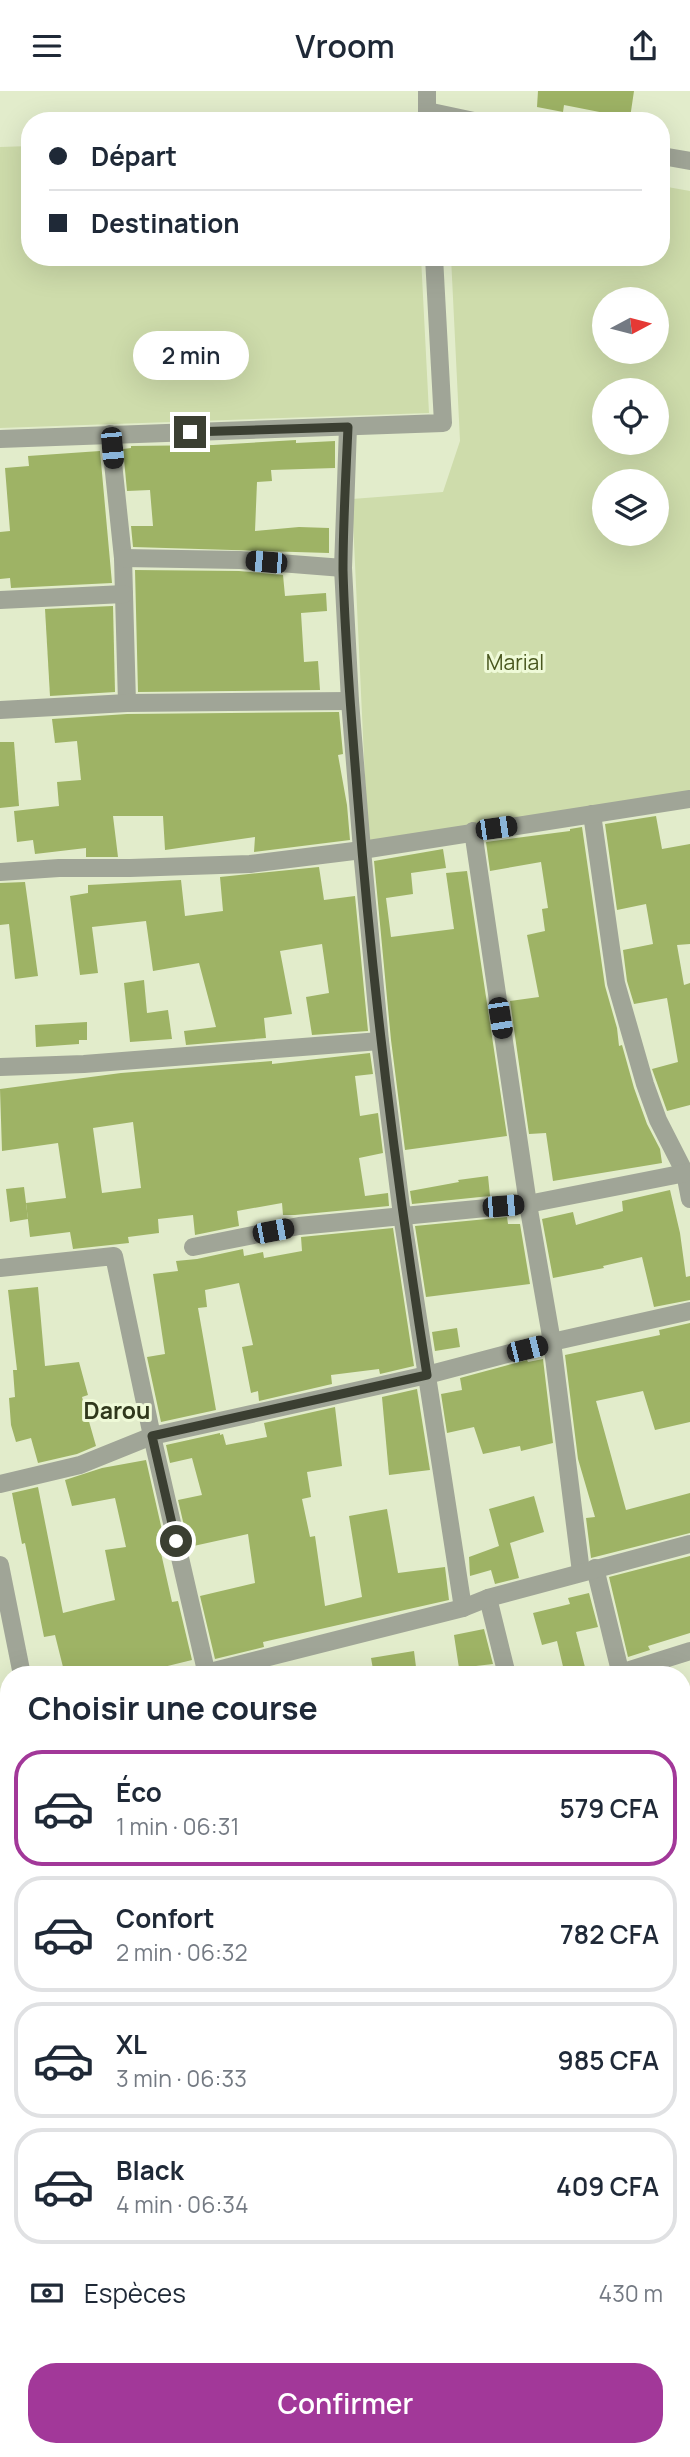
<!DOCTYPE html>
<html lang="fr">
<head>
<meta charset="utf-8">
<style>
  :root { --surface:#fff; --page:#f2f2f3; --text:#1f2937; --muted:#747a83; --line:#e0e1e3; --accent:#a23899 }
  body { margin:0; font-family:Manrope,sans-serif; background:var(--page); color:var(--text); height:100vh; display:flex; flex-direction:column; font-size:26px; white-space:nowrap }
  * { box-sizing:border-box; margin:0 }
  p { font-size:23px; color:var(--muted) }
  .icon { flex:none; width:38px; height:38px; fill:none; stroke:currentColor; stroke-width:2; stroke-linecap:round; stroke-linejoin:round }
  .map { position:relative; flex:1; overflow:hidden }
  .details { position:absolute; left:0px; top:1575px; width:691px; height:791px; display:flex; flex-direction:column; background:var(--surface); border-radius:28px 28px 0 0; box-shadow:0 7px 28px #0002 }
  .details>* { flex:none }
  .guide { position:absolute; left:21px; top:21px; width:649px; height:154px; border-radius:28px; box-shadow:0 7px 28px #0002; display:grid; align-content:center; height:154px; padding:0 28px; background:var(--surface) }
  .needle { width:46px; rotate:83deg }
  .controls { position:absolute; left:592px; top:196px; display:grid; gap:14px }
  .controls a { display:grid; place-items:center; width:77px; height:77px; border-radius:50%; background:var(--surface); box-shadow:0 7px 28px #0002; font-size:35px }
  .end { position:absolute; width:32px; height:32px; margin:-16px; border:9px solid #3b3f32; background:#fff; box-shadow:0 0 0 4px #fff }
  .from { border-radius:50% }
  .bubble { position:absolute; height:49px; border-radius:24px; background:var(--surface); box-shadow:0 7px 28px #0002; font-size:23px; font-weight:600; line-height:49px; text-align:center }
  .car { position:absolute; width:21px; height:42px; margin:-21px -10px; border-radius:9px; box-shadow:0 0 5px 2px #0007; background:linear-gradient(#222 24%,#8ab4d8 0 40%,#222 0 76%,#8ab4d8 0 86%,#222 0) }
  .guide b { display:flex; align-items:center; gap:24px; height:66px; font-size:26px }
  .guide b+b { border-top:2px solid var(--line) }
  .guide i { width:18px; height:18px; background:var(--text) }
  ul { padding:0; list-style:none }
  li { display:flex; align-items:center; gap:21px; height:116px; margin:0 14px 10px; padding:0 14px; border:4px solid var(--line); border-radius:28px }
  li div { flex:1 }
  li b { display:block; font-size:26px }
  li em { font-style:normal; font-weight:600 }
  li.on { border-color:var(--accent) }
  li>.icon { width:63px; height:63px; stroke-width:1.5 }
  h2 { padding:0 28px; font-size:32px; line-height:84px }
  .pay { display:flex; align-items:center; gap:18px; height:77px; padding:0 28px; font-size:26px }
  .pay p { margin-inline-start:auto }
  .primary-button { display:flex; gap:14px; margin-top:auto; padding:14px 28px }
  .primary-button a { flex:1; height:80px; border-radius:28px; background:var(--accent); color:#fff; font-size:28px; font-weight:600; line-height:80px; text-align:center }
  header { display:flex; justify-content:space-between; align-items:center; height:91px; padding:0 28px; background:var(--surface); font-size:32px; font-weight:600 }
  .map>svg:first-child { display:block }
  .green { fill:#cedcab; fill-rule:evenodd }
  .building { fill:#9eb365; fill-rule:evenodd }
  .lines { fill:none; stroke-linecap:round; stroke-linejoin:round }
  .street { stroke:#a0a597; stroke-width:18 }
  .route { stroke:#3b3f32; stroke-width:9 }
  .labels { text-anchor:middle; stroke-width:6; stroke-linejoin:round; paint-order:stroke }
  .park-label { font-size:21px; fill:#49571f; stroke:#effad8 }
  .neighbourhood-label { font-size:23px; font-weight:bold; fill:#30381c; stroke:#effad8 }
</style>
</head>
<body>
<header><svg class="icon" aria-label="menu" viewBox="0 0 24 24"><path d="M4 6h16M4 12h16M4 18h16"/></svg>Vroom<svg class="icon" aria-label="share" viewBox="0 0 24 24"><path d="M12 15V3M7 8l5-5 5 5M5 13v7h14v-7"/></svg></header>
<div class="map">
<svg width="690" height="2366" viewBox="0 0 690 2366">
  <rect width="100%" height="100%" fill="#e2eccb"/>
  <g class="green">
    <path d="M 30,55 L 30,166 L 421,166 L 429,322 L 0,337 L 0,56 Z"/>
    <path d="M 662,95 L 690,100 L 690,703 L 368,753 L 352,408 L 443,401 L 460,350 L 451,166 L 662,166 ZM 604,208 L 656,208 L 656,261 L 604,261 ZM 604,299 L 656,299 L 656,352 L 604,352 ZM 604,390 L 656,390 L 656,443 L 604,443 Z"/>
  </g>
  <g class="building">
    <path d="M 538,0 L 634,0 L 630,27 L 564,14 L 563,21 L 537,16 Z"/>
    <path d="M 296,349 L 296,352 L 335,350 L 335,377 L 271,379 L 272,390 L 257,391 L 255,440 L 299,436 L 329,437 L 329,462 L 133,456 L 131,435 L 153,435 L 150,399 L 127,400 L 123,358 L 131,357 L 131,355 L 213,354 Z"/>
    <path d="M 100,360 L 112,492 L 11,497 L 10,487 L 0,488 L 0,441 L 10,440 L 5,377 L 29,375 L 28,365 Z"/>
    <path d="M 135,479 L 239,480 L 283,484 L 285,505 L 326,502 L 327,520 L 301,522 L 304,571 L 318,570 L 320,599 L 138,601 Z"/>
    <path d="M 113,515 L 115,601 L 50,605 L 45,518 Z"/>
    <path d="M 339,621 L 343,663 L 338,664 L 347,714 L 350,749 L 254,761 L 255,746 L 165,759 L 163,725 L 113,725 L 118,766 L 86,766 L 86,757 L 35,763 L 33,749 L 17,751 L 14,720 L 59,715 L 57,691 L 81,689 L 77,650 L 55,652 L 52,628 L 127,623 Z"/>
    <path d="M 0,651 L 14,651 L 19,715 L 0,717 Z"/>
    <path d="M 656,725 L 662,758 L 690,753 L 690,853 L 677,854 L 684,894 L 690,892 L 690,1014 L 667,1020 L 652,978 L 678,971 L 667,907 L 634,913 L 627,890 L 623,859 L 653,853 L 646,813 L 617,819 L 605,733 Z"/>
    <path d="M 582,736 L 605,895 L 617,937 L 619,955 L 622,954 L 634,997 L 647,1033 L 660,1058 L 662,1072 L 553,1090 L 546,1042 L 529,1043 L 510,910 L 539,906 L 527,844 L 545,840 L 542,818 L 548,817 L 541,771 L 490,780 L 486,751 L 570,740 L 570,738 Z"/>
    <path d="M 443,758 L 446,777 L 411,782 L 413,803 L 386,807 L 391,846 L 454,838 L 446,782 L 467,780 L 507,1045 L 405,1059 L 391,949 L 374,770 Z"/>
    <path d="M 319,776 L 324,809 L 355,805 L 368,940 L 312,944 L 306,906 L 329,902 L 322,853 L 280,860 L 292,923 L 264,927 L 266,947 L 186,954 L 184,940 L 216,936 L 199,872 L 153,880 L 146,830 L 92,836 L 98,882 L 80,884 L 70,805 L 88,802 L 88,794 L 181,789 L 185,825 L 223,820 L 220,786 Z"/>
    <path d="M 25,791 L 38,885 L 15,888 L 9,833 L 0,834 L 0,792 Z"/>
    <path d="M 144,889 L 147,922 L 168,919 L 172,948 L 130,951 L 124,892 Z"/>
    <path d="M 87,931 L 87,949 L 79,949 L 79,953 L 36,956 L 35,934 Z"/>
    <path d="M 370,962 L 373,983 L 355,985 L 360,1025 L 378,1022 L 383,1062 L 359,1067 L 365,1105 L 388,1102 L 389,1115 L 295,1124 L 283,1124 L 282,1112 L 237,1120 L 239,1135 L 195,1144 L 193,1124 L 158,1128 L 159,1142 L 128,1146 L 129,1152 L 73,1158 L 70,1141 L 30,1146 L 26,1112 L 66,1107 L 58,1052 L 2,1060 L 0,998 L 121,982 L 272,970 L 272,973 ZM 133,1031 L 141,1097 L 102,1102 L 93,1037 Z"/>
    <path d="M 488,1085 L 490,1105 L 412,1113 L 410,1100 L 459,1091 L 458,1089 Z"/>
    <path d="M 24,1096 L 28,1128 L 10,1131 L 6,1098 Z"/>
    <path d="M 670,1099 L 680,1142 L 686,1186 L 690,1185 L 690,1209 L 654,1216 L 642,1166 L 603,1175 L 604,1177 L 553,1187 L 542,1128 L 573,1121 L 576,1134 L 623,1120 L 622,1110 Z"/>
    <path d="M 507,1126 L 508,1133 L 520,1133 L 530,1193 L 426,1206 L 415,1135 Z"/>
    <path d="M 393,1137 L 414,1275 L 380,1283 L 379,1278 L 331,1284 L 332,1293 L 259,1310 L 258,1300 L 251,1302 L 242,1256 L 253,1254 L 239,1192 L 205,1199 L 207,1216 L 198,1217 L 216,1319 L 161,1331 L 147,1266 L 165,1263 L 153,1183 L 178,1180 L 176,1170 L 197,1168 L 243,1158 L 244,1165 L 263,1161 L 264,1167 L 302,1160 L 301,1146 Z"/>
    <path d="M 38,1196 L 45,1275 L 79,1271 L 88,1304 L 82,1306 L 96,1355 L 77,1363 L 38,1372 L 31,1347 L 16,1351 L 11,1334 L 9,1307 L 15,1306 L 13,1279 L 17,1279 L 8,1199 Z"/>
    <path d="M 690,1232 L 690,1331 L 655,1339 L 643,1300 L 596,1310 L 626,1419 L 690,1402 L 690,1442 L 591,1467 L 586,1427 L 595,1426 L 578,1368 L 565,1264 L 660,1244 L 659,1239 Z"/>
    <path d="M 457,1237 L 460,1256 L 435,1260 L 432,1241 Z"/>
    <path d="M 543,1268 L 553,1352 L 521,1360 L 520,1355 L 483,1363 L 474,1336 L 447,1342 L 441,1303 L 462,1299 L 460,1287 L 527,1269 L 528,1271 Z"/>
    <path d="M 417,1298 L 430,1379 L 389,1384 L 382,1306 Z"/>
    <path d="M 335,1316 L 342,1375 L 307,1381 L 311,1406 L 302,1408 L 310,1446 L 315,1445 L 325,1515 L 362,1506 L 349,1425 L 387,1418 L 398,1482 L 445,1476 L 449,1509 L 263,1551 L 264,1556 L 215,1568 L 200,1505 L 255,1492 L 248,1443 L 189,1456 L 178,1409 L 202,1404 L 192,1367 L 170,1372 L 166,1354 L 220,1342 L 220,1344 L 223,1343 L 226,1354 L 267,1346 L 264,1332 Z"/>
    <path d="M 146,1369 L 167,1461 L 161,1462 L 172,1511 L 178,1510 L 192,1569 L 131,1584 L 129,1584 L 127,1575 L 95,1584 L 65,1584 L 55,1544 L 44,1546 L 25,1452 L 22,1453 L 12,1402 L 38,1396 L 63,1522 L 98,1513 L 115,1509 L 105,1459 L 126,1456 L 115,1407 L 72,1415 L 65,1389 L 102,1377 Z"/>
    <path d="M 534,1405 L 544,1441 L 510,1452 L 519,1487 L 495,1493 L 491,1479 L 470,1485 L 469,1466 L 499,1455 L 489,1418 Z"/>
    <path d="M 690,1465 L 690,1542 L 648,1555 L 650,1559 L 628,1566 L 609,1486 Z"/>
    <path d="M 589,1502 L 598,1536 L 576,1541 L 587,1584 L 565,1584 L 557,1550 L 542,1554 L 533,1522 L 570,1513 L 568,1507 Z"/>
    <path d="M 484,1538 L 493,1573 L 459,1577 L 454,1544 Z"/>
    <path d="M 414,1560 L 417,1584 L 374,1584 L 371,1567 Z"/>
  </g>
  <g class="lines">
    <g class="street">
      <path d="M 427,0 L 427,30"/>
      <path d="M 427,20 L 474,30"/>
      <path d="M 662,65 L 690,70"/>
      <path d="M 348,336 L 343,477 L 350,610 L 362,759 L 380,950 L 402,1124 L 463,1517"/>
      <path d="M 110,343 L 123,467 L 127,612"/>
      <path d="M 0,348 L 443,332 L 434,166"/>
      <path d="M 123,467 L 240,469 L 343,477"/>
      <path d="M 0,509 L 124,503"/>
      <path d="M 0,619 L 127,612 L 350,610"/>
      <path d="M 592,723 L 616,892 L 645,993 L 658,1029 L 685,1082 L 690,1108"/>
      <path d="M 473,740 L 528,1113 L 552,1251 L 581,1481"/>
      <path d="M 0,781 L 59,777 L 130,777 L 250,773 L 362,759 L 690,708"/>
      <path d="M 0,976 L 84,973 L 380,950"/>
      <path d="M 193,1156 L 299,1135 L 528,1113 L 690,1081"/>
      <path d="M 0,1177 L 114,1165 L 152,1345 L 207,1584"/>
      <path d="M 0,1393 L 80,1374 L 152,1345 L 427,1284 L 552,1251 L 690,1220"/>
      <path d="M 0,1474 L 22,1584"/>
      <path d="M 595,1477 L 621,1584"/>
      <path d="M 488,1507 L 507,1584"/>
      <path d="M 620,1582 L 690,1560"/>
      <path d="M 198,1584 L 463,1517 L 488,1507 L 690,1453"/>
      <path d="M 0,1635 L 9,1633"/>
      <path d="M 682,1706 L 690,1705"/>
      <path d="M 0,1715 L 9,1756"/>
      <path d="M 682,1884 L 690,1883"/>
      <path d="M 0,1895 L 9,1892"/>
      <path d="M 682,1963 L 690,1962"/>
      <path d="M 0,2110 L 9,2109"/>
      <path d="M 123,2366 L 159,2357"/>
      <path d="M 592,2366 L 597,2357"/>
    </g>
  </g>
  <g class="lines">
    <path class="route" d="M 176,1450 L 152,1345 L 427,1284 C 397,1094 373,903 358,711 C 352,634 345,556 343,479 C 343,431 346,383 348,336 L 190,341"/>
  </g>
  <g class="labels">
    <g class="park-label">
      <text x="515" y="579">Marial</text>
    </g>
    <g class="neighbourhood-label">
      <text x="117" y="1328">Darou</text>
    </g>
  </g>
</svg>
<div class="controls">
<a><svg class="needle" viewBox="-14 -14 28 28"><path d="M0-13l5 13h-10z" fill="#e53935"/><path d="M0 13l5-13h-10z" fill="#747a83"/></svg></a>
<a><svg class="icon" aria-label="locate" viewBox="0 0 24 24"><circle cx="12" cy="12" r="6"/><path d="M12 2v4M12 18v4M2 12h4M18 12h4"/></svg></a>
<a><svg class="icon" aria-label="layers" viewBox="0 0 24 24"><path d="M12 4l9 5-9 5-9-5zM3 14l9 5 9-5"/></svg></a>
</div>
<i class="end from" style="left:176px;top:1450px"></i>
<i class="end" style="left:190px;top:341px"></i>
<div class="bubble" style="left:133px;top:240px;width:116px">2 min</div>
<i class="car" style="left:112px;top:357px;rotate:175deg"></i>
<i class="car" style="left:266px;top:471px;rotate:275deg"></i>
<i class="car" style="left:496px;top:737px;rotate:82deg"></i>
<i class="car" style="left:500px;top:927px;rotate:171deg"></i>
<i class="car" style="left:503px;top:1115px;rotate:85deg"></i>
<i class="car" style="left:273px;top:1140px;rotate:79deg"></i>
<i class="car" style="left:527px;top:1258px;rotate:76deg"></i>
<div class="guide">
<b><i class="from"></i>Départ</b>
<b><i></i>Destination</b>
</div>
<section class="details">
<h2>Choisir une course</h2>
<ul>
<li class="on"><svg class="icon" aria-label="car" viewBox="0 0 24 24"><path d="M5 17H2v-5l4-1 3-4h7l3 4 3 1v5h-3M9 17h6M6 11h13"/><circle cx="7" cy="17" r="2"/><circle cx="17" cy="17" r="2"/></svg><div><b>Éco</b><p>1 min · 06:31</p></div><em>579 CFA</em></li>
<li><svg class="icon" aria-label="car" viewBox="0 0 24 24"><path d="M5 17H2v-5l4-1 3-4h7l3 4 3 1v5h-3M9 17h6M6 11h13"/><circle cx="7" cy="17" r="2"/><circle cx="17" cy="17" r="2"/></svg><div><b>Confort</b><p>2 min · 06:32</p></div><em>782 CFA</em></li>
<li><svg class="icon" aria-label="car" viewBox="0 0 24 24"><path d="M5 17H2v-5l4-1 3-4h7l3 4 3 1v5h-3M9 17h6M6 11h13"/><circle cx="7" cy="17" r="2"/><circle cx="17" cy="17" r="2"/></svg><div><b>XL</b><p>3 min · 06:33</p></div><em>985 CFA</em></li>
<li><svg class="icon" aria-label="car" viewBox="0 0 24 24"><path d="M5 17H2v-5l4-1 3-4h7l3 4 3 1v5h-3M9 17h6M6 11h13"/><circle cx="7" cy="17" r="2"/><circle cx="17" cy="17" r="2"/></svg><div><b>Black</b><p>4 min · 06:34</p></div><em>409 CFA</em></li>
</ul>
<div class="pay"><svg class="icon" aria-label="cash" viewBox="0 0 24 24"><path d="M3 7h18v10H3z"/><circle cx="12" cy="12" r="2"/></svg>Espèces<p>430 m</p></div>
<div class="primary-button"><a>Confirmer</a></div>
</section>
</div>
</body>
</html>
